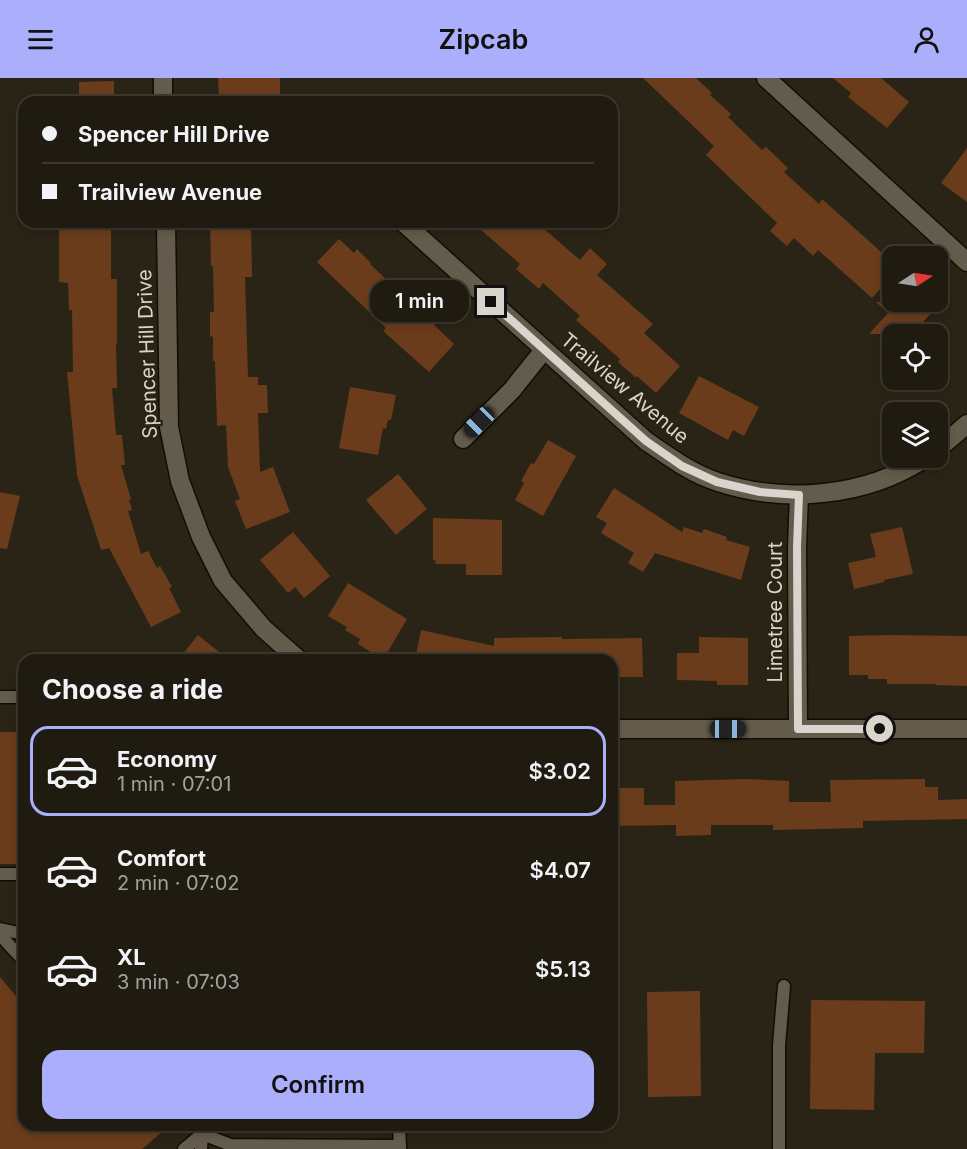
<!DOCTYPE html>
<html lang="en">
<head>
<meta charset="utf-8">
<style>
  :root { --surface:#201b10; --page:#282419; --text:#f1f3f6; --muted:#a2a19f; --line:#3d3930; --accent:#abaffb }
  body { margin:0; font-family:Inter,sans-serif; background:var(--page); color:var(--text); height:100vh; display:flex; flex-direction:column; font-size:22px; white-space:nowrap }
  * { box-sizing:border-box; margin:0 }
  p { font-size:20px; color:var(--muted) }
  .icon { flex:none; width:33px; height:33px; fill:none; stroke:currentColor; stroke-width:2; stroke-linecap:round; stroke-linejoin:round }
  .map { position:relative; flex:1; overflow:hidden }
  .panel { position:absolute; left:18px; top:576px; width:600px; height:477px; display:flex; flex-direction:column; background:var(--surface); border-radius:18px; box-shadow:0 3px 9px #0003,0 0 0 2px var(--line) }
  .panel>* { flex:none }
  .guide { position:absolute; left:18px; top:18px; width:600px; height:132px; border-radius:18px; box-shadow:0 3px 9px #0003,0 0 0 2px var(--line); display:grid; align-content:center; height:132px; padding:0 24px; background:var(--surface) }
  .needle { width:39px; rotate:78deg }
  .tools { position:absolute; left:882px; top:168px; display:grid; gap:12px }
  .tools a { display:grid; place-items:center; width:66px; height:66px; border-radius:12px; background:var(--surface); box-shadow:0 3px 9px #0003,0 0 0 2px var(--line); font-size:30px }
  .end { position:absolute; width:27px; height:27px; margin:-14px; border:8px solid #d9d5cc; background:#111; box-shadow:0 0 0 3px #111 }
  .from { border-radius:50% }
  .bubble { position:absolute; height:42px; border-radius:18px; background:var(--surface); box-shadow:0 3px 9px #0003,0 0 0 2px var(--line); font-size:20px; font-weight:600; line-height:42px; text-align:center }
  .car { position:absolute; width:18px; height:36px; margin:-18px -9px; border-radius:8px; box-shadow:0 0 4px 2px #0007; background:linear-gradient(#222 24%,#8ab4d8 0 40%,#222 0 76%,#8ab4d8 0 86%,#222 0) }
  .guide b { display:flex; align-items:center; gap:21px; height:57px; font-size:22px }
  .guide b+b { border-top:2px solid var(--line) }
  .guide i { width:15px; height:15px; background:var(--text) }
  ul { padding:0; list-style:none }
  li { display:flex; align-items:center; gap:18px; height:90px; margin:0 12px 9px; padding:0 12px; border:3px solid transparent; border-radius:18px }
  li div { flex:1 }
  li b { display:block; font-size:22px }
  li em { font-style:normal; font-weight:600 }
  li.selected { border-color:var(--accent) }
  li>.icon { width:54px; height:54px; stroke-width:1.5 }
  h2 { padding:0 24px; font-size:27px; line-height:72px }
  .button { display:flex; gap:12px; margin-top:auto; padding:12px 24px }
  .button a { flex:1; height:69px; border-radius:18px; background:var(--accent); color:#111; font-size:24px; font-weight:600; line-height:69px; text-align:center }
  header { display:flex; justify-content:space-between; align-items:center; height:78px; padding:0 24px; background:var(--accent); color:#111; font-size:27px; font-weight:600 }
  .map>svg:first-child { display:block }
  .building { fill:#6a3c1c }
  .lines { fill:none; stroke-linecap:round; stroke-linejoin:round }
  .service-casing { stroke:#130d03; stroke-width:15 }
  .minor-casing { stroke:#130d03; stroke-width:21 }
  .service { stroke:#635c4d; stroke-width:12 }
  .minor { stroke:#635c4d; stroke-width:18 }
  .route { stroke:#d9d5cc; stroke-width:8 }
  .labels { text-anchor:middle; stroke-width:5; stroke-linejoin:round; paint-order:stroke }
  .street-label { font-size:20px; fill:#d9d5cc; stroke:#2a2416 }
</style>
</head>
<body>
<header><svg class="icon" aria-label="menu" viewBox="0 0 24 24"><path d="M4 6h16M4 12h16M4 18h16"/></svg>Zipcab<svg class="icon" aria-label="person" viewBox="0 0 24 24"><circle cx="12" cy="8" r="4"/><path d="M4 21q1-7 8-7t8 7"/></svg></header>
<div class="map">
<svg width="967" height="1071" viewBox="0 0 967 1071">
  <rect width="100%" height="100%" fill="#2a2416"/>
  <g class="building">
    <path d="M 218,0 L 280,0 L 280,24 L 219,24 Z"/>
    <path d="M 643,0 L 696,0 L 712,15 L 710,17 L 731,36 L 728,39 L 762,72 L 766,69 L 788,90 L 784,94 L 819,126 L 822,121 L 890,182 L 884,188 L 892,195 L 892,198 L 872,220 L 818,172 L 813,178 L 794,160 L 787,168 L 770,153 L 777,145 L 706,77 L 714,68 Z"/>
    <path d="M 833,0 L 881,0 L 909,24 L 887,50 L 848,19 L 851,15 Z"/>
    <path d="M 114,3 L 114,24 L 79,24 L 79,4 Z"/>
    <path d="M 967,70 L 967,124 L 941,105 Z"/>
    <path d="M 59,144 L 111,144 L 111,201 L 117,201 L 117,266 L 116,266 L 117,310 L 112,310 L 116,357 L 122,357 L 125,387 L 121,387 L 131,421 L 129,422 L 132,432 L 128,433 L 141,476 L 148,473 L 157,490 L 160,488 L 172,509 L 169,510 L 181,534 L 151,549 L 109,470 L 101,472 L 77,397 L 67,294 L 73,294 L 72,232 L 69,232 L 68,205 L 59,204 Z"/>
    <path d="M 210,144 L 251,144 L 252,199 L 245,199 L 248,299 L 258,299 L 258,307 L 267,307 L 268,335 L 258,335 L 260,394 L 273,389 L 290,434 L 246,451 L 235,423 L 240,421 L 228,389 L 226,347 L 217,348 L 215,283 L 213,283 L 213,258 L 210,259 L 210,234 L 214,234 L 213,188 L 211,188 Z"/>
    <path d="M 472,144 L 536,144 L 580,182 L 590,170 L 607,186 L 597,197 L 653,246 L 644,255 L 680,288 L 656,315 L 637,298 L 636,300 L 618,284 L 620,281 L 576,242 L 580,238 L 543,205 L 539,211 L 516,191 L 520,186 Z"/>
    <path d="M 339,161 L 354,175 L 357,171 L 371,185 L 370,186 L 410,224 L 411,222 L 437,244 L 434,247 L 454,266 L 429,294 L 383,253 L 386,250 L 317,184 Z"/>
    <path d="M 876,224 L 941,224 L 923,244 L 937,256 L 869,256 L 888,235 Z"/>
    <path d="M 699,298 L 759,329 L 744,358 L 733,352 L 728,362 L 679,335 Z"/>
    <path d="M 350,309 L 396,317 L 391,342 L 388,342 L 386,351 L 383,350 L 378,377 L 339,370 Z"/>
    <path d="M 548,362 L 576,378 L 543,438 L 515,422 L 524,405 L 521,403 L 531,385 L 534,386 Z"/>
    <path d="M 398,396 L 427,431 L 396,457 L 366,422 Z"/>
    <path d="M 614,410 L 682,454 L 684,449 L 702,455 L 704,451 L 727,459 L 726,462 L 750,469 L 741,502 L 655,475 L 643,494 L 628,485 L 634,475 L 601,455 L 607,445 L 596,439 Z"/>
    <path d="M 0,414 L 20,418 L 7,471 L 0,470 Z"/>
    <path d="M 433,440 L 502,442 L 502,497 L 466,497 L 466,486 L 435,486 L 436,483 L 433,482 Z"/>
    <path d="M 902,449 L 913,496 L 884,502 L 884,504 L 854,511 L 848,485 L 876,479 L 870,456 Z"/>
    <path d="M 293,454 L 330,498 L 304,520 L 295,509 L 288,515 L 260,482 Z"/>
    <path d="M 348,505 L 407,541 L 383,582 L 358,566 L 360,561 L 345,552 L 347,549 L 328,538 Z"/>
    <path d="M 421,552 L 494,568 L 494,560 L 562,559 L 562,561 L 642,560 L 643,599 L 612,599 L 612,582 L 415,582 Z"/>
    <path d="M 198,557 L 229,582 L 178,582 Z"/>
    <path d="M 889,557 L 967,558 L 967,608 L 936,607 L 936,606 L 887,606 L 887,601 L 868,601 L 868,597 L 849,597 L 849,558 Z"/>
    <path d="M 699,559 L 748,560 L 748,607 L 717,607 L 717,603 L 677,602 L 677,575 L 699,575 Z"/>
    <rect x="0" y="654" width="24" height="132"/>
    <path d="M 745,701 L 789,703 L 789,724 L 831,724 L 830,702 L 925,701 L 925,709 L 938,709 L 938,722 L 967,721 L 967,741 L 863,743 L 863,750 L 773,752 L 773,747 L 711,747 L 711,757 L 676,758 L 676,747 L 612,748 L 612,710 L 644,710 L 644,727 L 675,727 L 675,703 Z"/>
    <path d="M 0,899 L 24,928 L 24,1047 L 170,1047 L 142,1071 L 0,1071 Z"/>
    <path d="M 700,913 L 701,1018 L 648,1019 L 647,914 Z"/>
    <path d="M 811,922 L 925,923 L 924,975 L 875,975 L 874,1032 L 810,1031 Z"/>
  </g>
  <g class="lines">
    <defs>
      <g id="service">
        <path d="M 0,619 L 24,619"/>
        <path d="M 0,796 L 24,796"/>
        <path d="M 0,851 L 24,856"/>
        <path d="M 0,857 L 24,883"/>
        <path d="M 399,1047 L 400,1071"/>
        <path d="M 184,1071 L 202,1056 L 231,1067 L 400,1068"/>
        <path d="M 201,1071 L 202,1056 L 211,1047"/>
        <path d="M 779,1071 L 779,967 L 784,908"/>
      </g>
      <g id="minor">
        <path d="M 163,0 L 163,24"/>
        <path d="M 766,0 L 967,184"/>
        <path d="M 166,144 L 169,349 L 180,403 L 201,459 L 223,503 L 264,551 L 299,582"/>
        <path d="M 403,144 L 646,363 C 669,379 691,395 718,404 C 785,426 866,419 925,380"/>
        <path d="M 463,361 L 512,312 L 544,272"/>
        <path d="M 938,371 L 967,346"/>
        <path d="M 612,651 L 967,651"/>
        <path d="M 798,651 L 797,469 L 799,417"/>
      </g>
    </defs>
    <use href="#service" class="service-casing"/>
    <use href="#minor" class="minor-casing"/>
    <use href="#service" class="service"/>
    <use href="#minor" class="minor"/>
  </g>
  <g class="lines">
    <path class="route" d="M 491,224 L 646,363 L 682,388 L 717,404 L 760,414 L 799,417 L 797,469 L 798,651 L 880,651"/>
  </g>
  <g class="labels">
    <g class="street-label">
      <text transform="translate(147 276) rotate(-92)" y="7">Spencer Hill Drive</text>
      <text transform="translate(625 310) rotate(40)" y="7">Trailview Avenue</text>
      <text transform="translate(775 534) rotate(-90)" y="7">Limetree Court</text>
    </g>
  </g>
</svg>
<div class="tools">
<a><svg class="needle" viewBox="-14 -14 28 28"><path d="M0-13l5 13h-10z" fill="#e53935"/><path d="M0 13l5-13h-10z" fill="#a2a19f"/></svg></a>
<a><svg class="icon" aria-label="locate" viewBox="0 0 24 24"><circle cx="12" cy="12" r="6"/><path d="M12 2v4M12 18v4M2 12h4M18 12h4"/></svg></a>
<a><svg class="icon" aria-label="layers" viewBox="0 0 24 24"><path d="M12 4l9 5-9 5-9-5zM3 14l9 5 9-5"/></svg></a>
</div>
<i class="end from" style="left:880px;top:651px"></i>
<i class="end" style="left:491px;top:224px"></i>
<div class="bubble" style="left:370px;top:202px;width:99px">1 min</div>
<i class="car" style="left:479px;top:344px;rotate:225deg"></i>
<i class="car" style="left:728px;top:651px;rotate:90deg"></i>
<div class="guide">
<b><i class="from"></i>Spencer Hill Drive</b>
<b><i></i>Trailview Avenue</b>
</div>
<section class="panel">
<h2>Choose a ride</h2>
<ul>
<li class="selected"><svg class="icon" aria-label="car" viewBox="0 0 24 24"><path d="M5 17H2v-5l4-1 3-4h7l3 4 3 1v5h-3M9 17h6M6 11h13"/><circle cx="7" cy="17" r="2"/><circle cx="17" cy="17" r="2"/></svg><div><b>Economy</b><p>1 min · 07:01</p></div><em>$3.02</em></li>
<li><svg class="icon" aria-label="car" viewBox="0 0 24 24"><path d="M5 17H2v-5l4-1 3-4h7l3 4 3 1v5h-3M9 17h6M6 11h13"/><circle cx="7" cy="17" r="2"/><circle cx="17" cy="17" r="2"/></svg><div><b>Comfort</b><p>2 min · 07:02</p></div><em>$4.07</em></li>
<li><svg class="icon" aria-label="car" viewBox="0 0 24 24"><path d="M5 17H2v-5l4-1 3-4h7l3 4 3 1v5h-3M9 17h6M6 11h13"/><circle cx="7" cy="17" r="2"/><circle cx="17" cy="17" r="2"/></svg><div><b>XL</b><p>3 min · 07:03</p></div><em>$5.13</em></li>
</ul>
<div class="button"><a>Confirm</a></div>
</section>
</div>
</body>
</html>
